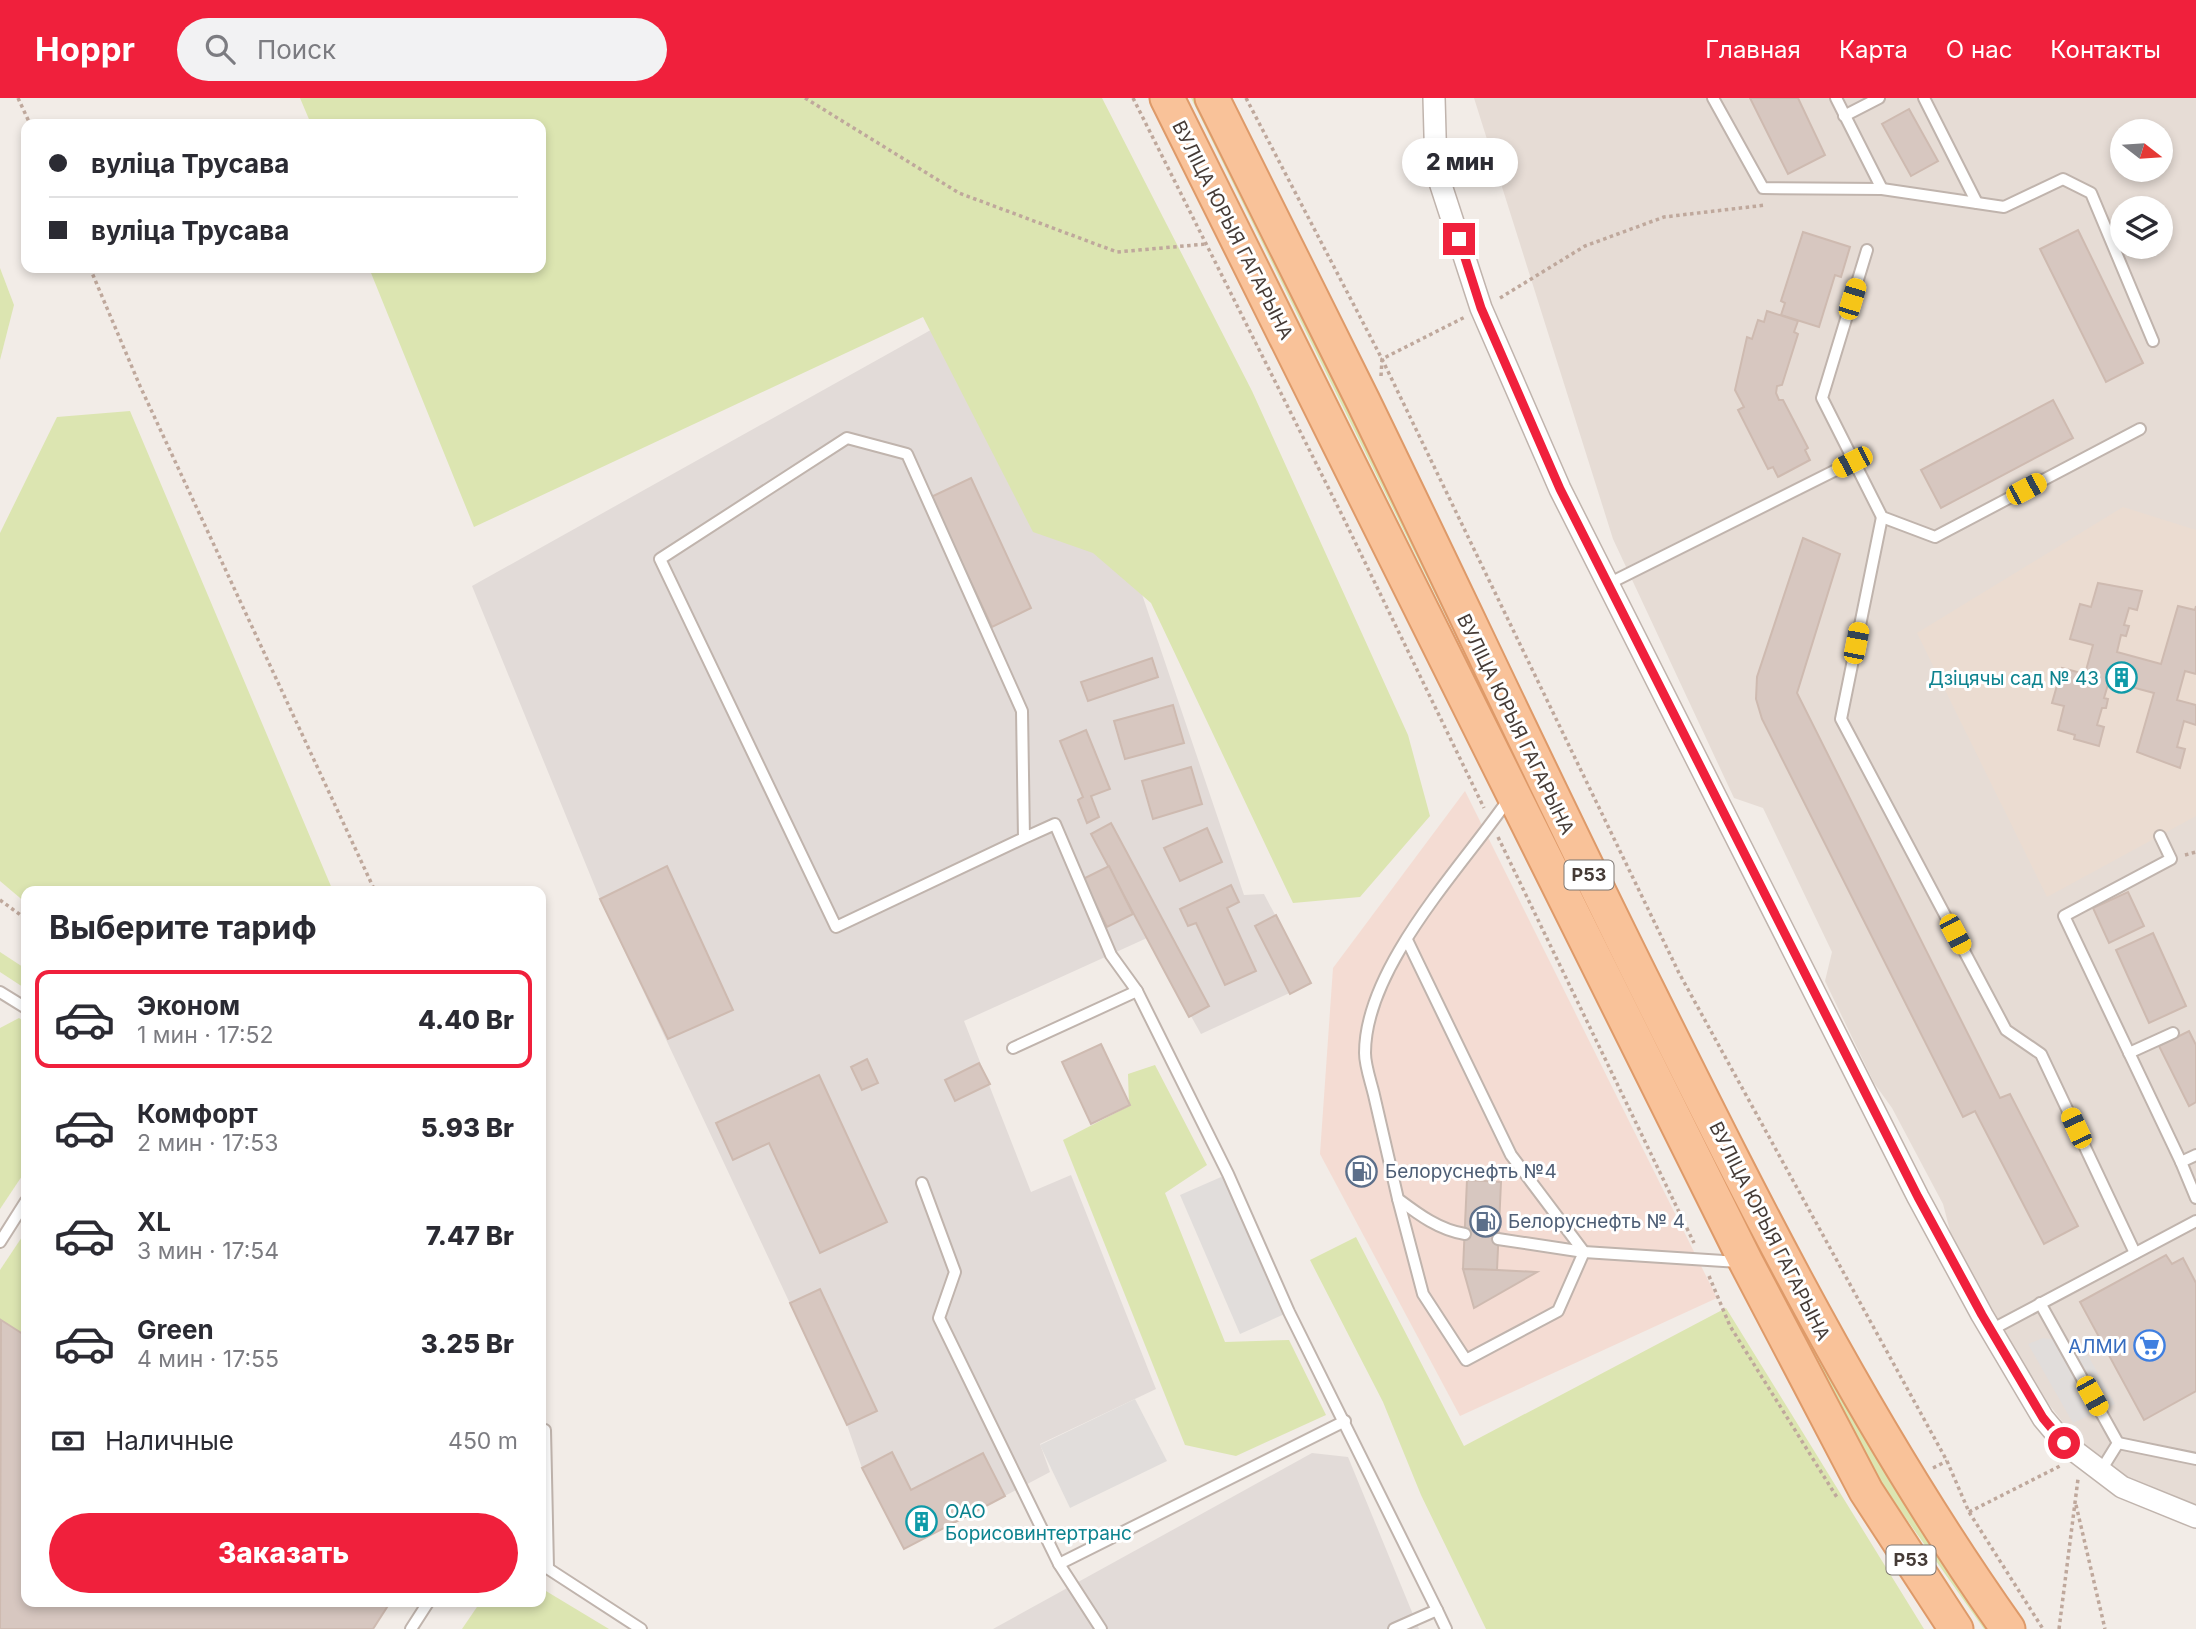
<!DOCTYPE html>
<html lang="ru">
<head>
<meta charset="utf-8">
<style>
  :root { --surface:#fff; --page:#f2f2f3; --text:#2b2b33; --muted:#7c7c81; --line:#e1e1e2; --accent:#f0203c }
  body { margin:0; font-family:Inter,sans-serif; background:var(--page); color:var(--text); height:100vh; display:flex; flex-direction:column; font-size:26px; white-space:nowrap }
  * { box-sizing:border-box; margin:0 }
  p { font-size:23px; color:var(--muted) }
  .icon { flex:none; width:38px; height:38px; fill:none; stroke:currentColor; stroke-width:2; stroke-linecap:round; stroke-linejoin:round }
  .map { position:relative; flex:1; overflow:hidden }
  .sheet { position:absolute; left:21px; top:788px; width:525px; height:721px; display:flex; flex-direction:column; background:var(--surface); border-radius:14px; box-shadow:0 4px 10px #0003 }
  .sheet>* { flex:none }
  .banner { position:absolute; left:21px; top:21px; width:525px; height:154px; border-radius:14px; box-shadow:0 4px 10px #0003; display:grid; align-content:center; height:154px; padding:0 28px; background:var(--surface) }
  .needle { width:46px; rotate:107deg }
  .controls { position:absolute; left:2110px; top:21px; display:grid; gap:14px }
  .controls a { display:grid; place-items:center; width:63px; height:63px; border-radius:50%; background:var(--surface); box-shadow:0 4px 10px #0003; font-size:35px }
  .end { position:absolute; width:32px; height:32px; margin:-16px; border:9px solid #f0203c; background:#fff; box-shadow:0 0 0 4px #fff }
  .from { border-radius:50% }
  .bubble { position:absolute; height:49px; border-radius:24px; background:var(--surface); box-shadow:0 4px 10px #0003; font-size:23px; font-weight:800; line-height:49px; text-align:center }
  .car { position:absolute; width:21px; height:42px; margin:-21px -10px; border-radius:9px; box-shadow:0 0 5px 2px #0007; background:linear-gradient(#f5c518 24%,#345 0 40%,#f5c518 0 76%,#345 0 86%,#f5c518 0) }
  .banner b { display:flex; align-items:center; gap:24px; height:66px; font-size:26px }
  .banner b+b { border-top:2px solid var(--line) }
  .banner i { width:18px; height:18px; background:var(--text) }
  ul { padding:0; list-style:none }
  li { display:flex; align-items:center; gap:21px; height:98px; margin:0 14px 10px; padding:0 14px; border:4px solid transparent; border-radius:14px }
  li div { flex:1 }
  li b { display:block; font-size:26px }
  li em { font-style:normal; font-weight:800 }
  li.current { border-color:var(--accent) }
  li>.icon { width:63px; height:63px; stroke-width:1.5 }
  h2 { padding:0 28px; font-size:32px; line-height:84px }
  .pay { display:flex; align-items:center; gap:18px; height:77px; padding:0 28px; font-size:26px }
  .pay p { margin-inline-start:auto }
  .cta { display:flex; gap:14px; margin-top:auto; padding:14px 28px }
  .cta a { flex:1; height:80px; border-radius:42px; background:var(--accent); color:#fff; font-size:28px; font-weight:800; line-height:80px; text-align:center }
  header { display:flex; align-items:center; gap:42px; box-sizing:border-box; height:98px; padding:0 35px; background:var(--accent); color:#fff }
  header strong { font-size:33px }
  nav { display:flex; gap:38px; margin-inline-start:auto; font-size:24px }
  .search { width:490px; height:63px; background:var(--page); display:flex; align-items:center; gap:18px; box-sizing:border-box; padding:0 24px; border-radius:38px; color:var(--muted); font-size:26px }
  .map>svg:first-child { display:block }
  .residential { fill:#e6dcd5; fill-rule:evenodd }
  .commercial { fill:#f4dcd3 }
  .industrial { fill:#e2dbd8 }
  .education { fill:#ebdcd1 }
  .green { fill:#dce5b1 }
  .parking { fill:#e1dddb }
  .building { fill:#d7c7c0; stroke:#cebab0; stroke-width:2 }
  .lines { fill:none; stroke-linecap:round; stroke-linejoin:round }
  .service-casing { stroke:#c0b4ad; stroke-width:14 }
  .minor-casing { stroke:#c0b4ad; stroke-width:24 }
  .primary-casing { stroke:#de9a69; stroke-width:37 }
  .path { stroke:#bfa89c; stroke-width:3.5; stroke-dasharray:3.5 3.5; stroke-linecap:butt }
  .service { stroke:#fff; stroke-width:10 }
  .minor { stroke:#fff; stroke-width:21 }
  .primary { stroke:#f9c299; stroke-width:33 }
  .route { stroke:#f0203c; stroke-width:9 }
  .labels { text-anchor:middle; stroke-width:6; stroke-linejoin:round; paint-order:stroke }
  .shield { fill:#fff; stroke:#7d7672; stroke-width:2 }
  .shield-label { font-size:18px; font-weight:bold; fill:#453b36 }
  .street-label { font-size:19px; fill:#453b36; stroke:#fff }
  .culture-label { font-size:19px; fill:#0d838f; stroke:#fff; text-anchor:end }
  .service-label { font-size:19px; fill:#4e5e75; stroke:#fff; text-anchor:start }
  .shop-label { font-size:19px; fill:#366cbe; stroke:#fff; text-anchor:end }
</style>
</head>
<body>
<header>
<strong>Hoppr</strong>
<div class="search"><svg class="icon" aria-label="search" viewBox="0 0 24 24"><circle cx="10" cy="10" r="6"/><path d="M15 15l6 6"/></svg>Поиск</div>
<nav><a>Главная</a><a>Карта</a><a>О нас</a><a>Контакты</a></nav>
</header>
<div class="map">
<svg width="2196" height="1531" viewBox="0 0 2196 1531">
  <rect width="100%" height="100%" fill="#f2ece7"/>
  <path class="residential" d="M 1474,0 L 2196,0 L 2196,1408 L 2130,1385 L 2072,1336 L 2015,1263 L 1953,1144 L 1943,1106 L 1892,1010 L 1874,985 L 1825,883 L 1832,854 L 1763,710 L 1734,700 L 1613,441 ZM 2123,33 L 2161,33 L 2161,72 L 2123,72 ZM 2123,110 L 2161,110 L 2161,149 L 2123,149 Z"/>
  <path class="commercial" d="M 1465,693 L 1717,1200 L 1460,1318 L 1320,1056 L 1333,870 Z"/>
  <g class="industrial">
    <path d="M 1033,175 L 1244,797 L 1264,796 L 1311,885 L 1201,936 L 1147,840 L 964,923 L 1031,1094 L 1071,1077 L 1156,1291 L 1040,1346 L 1050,1374 L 904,1451 L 862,1370 L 847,1327 L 600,801 L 472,488 Z"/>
    <path d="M 1312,1355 L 1348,1359 L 1419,1531 L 993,1531 Z"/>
  </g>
  <path class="education" d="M 2123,409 L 2196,432 L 2196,718 L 2047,799 L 1917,535 Z"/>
  <g class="green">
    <path d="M 300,0 L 1102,0 L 1252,293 L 1408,637 L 1430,718 L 1360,799 L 1293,805 L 1151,505 L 1093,455 L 1033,434 L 923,219 L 474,429 L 369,170 L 541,170 L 541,26 L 311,26 Z"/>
    <path d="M 1191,0 L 1197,0 L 1792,1211 L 1884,1368 L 1994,1531 L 1984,1531 L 1874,1375 L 1817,1273 Z"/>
    <path d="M 0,170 L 14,207 L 0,262 Z"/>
    <path d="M 130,313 L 333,793 L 26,793 L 26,805 L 0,783 L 0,435 L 57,319 Z"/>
    <path d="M 0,854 L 26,871 L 26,891 L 0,874 Z"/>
    <path d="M 19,920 L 26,925 L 26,1072 L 0,1111 L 0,930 Z"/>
    <path d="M 1155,967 L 1207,1067 L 1165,1095 L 1225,1244 L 1289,1242 L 1326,1317 L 1236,1358 L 1185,1347 L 1063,1042 L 1129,1008 L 1128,976 Z"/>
    <path d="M 26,1133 L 26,1238 L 0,1224 L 0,1172 Z"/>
    <path d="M 1356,1139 L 1464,1348 L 1726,1210 L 1924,1531 L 1486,1531 L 1421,1397 L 1383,1304 L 1310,1162 Z"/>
    <path d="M 541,1490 L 609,1531 L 462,1531 L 481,1503 L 541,1503 Z"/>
  </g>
  <g class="parking">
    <path d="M 1228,1076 L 1289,1214 L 1240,1236 L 1180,1097 Z"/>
    <path d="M 2043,1240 L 2081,1245 L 2115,1306 L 2073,1325 L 2028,1246 Z"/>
    <path d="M 1135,1301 L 1167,1363 L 1070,1410 L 1040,1347 Z"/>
  </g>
  <g class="building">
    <path d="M 1750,0 L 1798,0 L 1825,57 L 1788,76 Z"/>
    <path d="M 1909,11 L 1938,63 L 1911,78 L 1882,26 Z"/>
    <path d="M 2078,132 L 2143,265 L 2106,284 L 2040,151 Z"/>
    <path d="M 1803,134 L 1850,149 L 1841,179 L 1835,177 L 1819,229 L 1781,217 L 1785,205 L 1781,203 Z"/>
    <path d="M 1767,213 L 1798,223 L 1794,234 L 1798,236 L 1782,287 L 1777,288 L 1776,295 L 1779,302 L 1783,302 L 1808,350 L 1805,352 L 1810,362 L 1778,379 L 1773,369 L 1768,371 L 1738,312 L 1744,309 L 1735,292 L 1747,239 L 1752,241 L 1758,222 L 1764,224 Z"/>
    <path d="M 2053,302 L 2073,340 L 1941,410 L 1921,372 Z"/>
    <path d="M 971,380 L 1031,510 L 992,529 L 931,399 Z"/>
    <path d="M 1803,440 L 1840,456 L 1797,595 L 2000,1000 L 2010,996 L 2078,1128 L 2044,1146 L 1975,1013 L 1963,1019 L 1762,621 L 1756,601 L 1757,579 Z"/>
    <path d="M 2098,485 L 2142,493 L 2137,512 L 2129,510 L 2124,527 L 2129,528 L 2126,538 L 2121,537 L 2117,554 L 2161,566 L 2178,508 L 2195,512 L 2196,508 L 2196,576 L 2185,573 L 2177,602 L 2196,607 L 2196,627 L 2184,623 L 2177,649 L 2185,651 L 2180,670 L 2137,654 L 2154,595 L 2109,583 L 2104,600 L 2108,601 L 2106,610 L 2102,610 L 2097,627 L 2104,629 L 2099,648 L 2074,641 L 2075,637 L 2058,632 L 2064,608 L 2052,605 L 2062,570 L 2085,576 L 2093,547 L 2070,541 L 2080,506 L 2091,509 Z"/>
    <path d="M 1152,560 L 1158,579 L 1088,603 L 1081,584 Z"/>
    <path d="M 1173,607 L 1184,645 L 1125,661 L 1114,623 Z"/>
    <path d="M 1086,632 L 1110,691 L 1091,698 L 1099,719 L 1087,725 L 1078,702 L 1083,699 L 1060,643 Z"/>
    <path d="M 1191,669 L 1202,706 L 1153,721 L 1142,683 Z"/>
    <path d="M 1111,725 L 1209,908 L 1189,919 L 1091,736 Z"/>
    <path d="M 1207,730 L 1222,764 L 1180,783 L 1164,750 Z"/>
    <path d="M 667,768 L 733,912 L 668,941 L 600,801 Z"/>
    <path d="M 1109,768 L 1133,816 L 1107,829 L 1083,781 Z"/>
    <path d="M 1231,787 L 1239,804 L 1227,810 L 1256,873 L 1225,887 L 1196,825 L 1188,828 L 1180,811 Z"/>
    <path d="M 2128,794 L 2144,828 L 2109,845 L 2093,810 Z"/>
    <path d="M 1276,817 L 1311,885 L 1290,896 L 1255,828 Z"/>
    <path d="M 2153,835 L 2186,908 L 2149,925 L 2116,852 Z"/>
    <path d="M 2189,933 L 2196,947 L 2196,1004 L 2189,1008 L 2159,948 Z"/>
    <path d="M 1101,946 L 1130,1007 L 1091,1026 L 1062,964 Z"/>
    <path d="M 867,961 L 878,985 L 862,992 L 851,969 Z"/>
    <path d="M 979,965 L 990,986 L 955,1003 L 945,982 Z"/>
    <path d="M 819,977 L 887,1124 L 820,1155 L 769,1045 L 733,1062 L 716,1025 Z"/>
    <path d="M 1467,1082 L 1501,1084 L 1497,1172 L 1463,1171 Z"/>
    <path d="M 2166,1157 L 2172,1166 L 2183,1160 L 2196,1185 L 2196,1293 L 2144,1322 L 2080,1204 Z"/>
    <path d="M 1463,1171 L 1497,1172 L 1537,1174 L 1474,1210 Z"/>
    <path d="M 820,1191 L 877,1313 L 847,1327 L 790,1205 Z"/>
    <path d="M 1,1222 L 26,1238 L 26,1503 L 391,1503 L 373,1531 L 0,1531 Z"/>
    <path d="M 892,1354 L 911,1392 L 983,1355 L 1005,1398 L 904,1451 L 862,1370 Z"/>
  </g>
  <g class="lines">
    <defs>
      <g id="service">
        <path d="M 1713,0 L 1763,90 L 1882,91 L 2004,109 L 2063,81 L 2091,95 L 2153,243"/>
        <path d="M 1836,0 L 1882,91"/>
        <path d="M 1924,0 L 1977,105"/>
        <path d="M 1844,18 L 1879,0"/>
        <path d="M 1867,152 L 1822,300 L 1882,419 L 1935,439 L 2140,331"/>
        <path d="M 1882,419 L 1841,621 L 2006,932 L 2041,956 L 2135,1155"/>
        <path d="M 1608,486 L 1852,364"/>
        <path d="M 2160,738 L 2171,761 L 2064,818 L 2181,1064"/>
        <path d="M 1024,740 L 1022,613 L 907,356 L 847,340 L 660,461 L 836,829 L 1024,740 L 1055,726 L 1111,857 L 1137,893"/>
        <path d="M 0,894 L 26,910"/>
        <path d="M 1013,950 L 1137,893 L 1228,1076 L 1289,1214 L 1437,1512"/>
        <path d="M 2129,955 L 2173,935"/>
        <path d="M 2196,1057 L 2181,1064 L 2196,1100"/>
        <path d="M 922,1085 L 955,1174 L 939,1220 L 1059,1466"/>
        <path d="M 1398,1101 L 1423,1196 L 1466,1262 L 1558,1213 L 1584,1154 L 1511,1057 L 1407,842"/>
        <path d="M 1465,1136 C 1439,1132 1418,1116 1398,1101 C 1390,1066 1382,1031 1374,997 C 1371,984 1365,968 1365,955 C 1365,868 1463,768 1510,699"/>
        <path d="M 1498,1141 L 1584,1154 L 1739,1164"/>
        <path d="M 0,1144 L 26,1103"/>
        <path d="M 2040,1205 L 2118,1345 L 2100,1374"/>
        <path d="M 1991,1232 L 2196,1123"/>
        <path d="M 545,1332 L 548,1470"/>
        <path d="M 2118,1345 L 2196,1361"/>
        <path d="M 544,1468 L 641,1531"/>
        <path d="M 411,1531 L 429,1503"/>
        <path d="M 1101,1531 L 1059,1466 L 1345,1323"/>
        <path d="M 1394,1531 L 1437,1512 L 1446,1531"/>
      </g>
      <path id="minor" d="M 1434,0 L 1436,72 L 1481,210 L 1560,391 L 1918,1099 L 1982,1217 L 2043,1320 L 2064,1345 L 2122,1389 L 2196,1419"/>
      <g id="primary">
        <path d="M 1167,0 L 1746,1164 L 1866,1393 L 1956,1531"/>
        <path d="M 1212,0 C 1262,101 1313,202 1363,303 C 1458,498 1549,695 1646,889 C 1756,1110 1865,1329 2008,1531"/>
      </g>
    </defs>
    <use href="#service" class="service-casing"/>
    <use href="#minor" class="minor-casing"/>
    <use href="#primary" class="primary-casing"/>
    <g class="path">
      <path d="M 18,0 L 30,26"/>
      <path d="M 805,0 L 959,95 L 1117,154 L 1206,146"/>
      <path d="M 1133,0 L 1343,419 L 1484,710"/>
      <path d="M 1246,0 L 1382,261 L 1679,875 L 1947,1363 L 1969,1414 L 2043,1531"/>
      <path d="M 90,170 L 140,288 L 375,793"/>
      <path d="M 1500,200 L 1585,148 L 1664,119 L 1766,107"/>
      <path d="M 1381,278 L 1382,261 L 1465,219"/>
      <path d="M 1498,739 L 1694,1145"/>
      <path d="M 2185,757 L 2196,754"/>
      <path d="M 0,802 L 26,821"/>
      <path d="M 1709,1178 L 1730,1228 L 1838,1401"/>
      <path d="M 541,1292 L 543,1318"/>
      <path d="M 1933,1370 L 1947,1363"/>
      <path d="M 2076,1407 L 2105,1531"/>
      <path d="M 1969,1414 L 2060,1368"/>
      <path d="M 2059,1531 L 2078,1381"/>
    </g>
    <use href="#service" class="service"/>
    <use href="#minor" class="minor"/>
    <use href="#primary" class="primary"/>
  </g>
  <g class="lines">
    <path class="route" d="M 1459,141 L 1481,210 L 1560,391 L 1918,1099 L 1982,1217 L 2043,1320 L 2064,1345"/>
  </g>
  <defs>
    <symbol id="building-ring" viewBox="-11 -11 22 22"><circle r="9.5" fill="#fff" stroke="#0f9aa8" stroke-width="1.5"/><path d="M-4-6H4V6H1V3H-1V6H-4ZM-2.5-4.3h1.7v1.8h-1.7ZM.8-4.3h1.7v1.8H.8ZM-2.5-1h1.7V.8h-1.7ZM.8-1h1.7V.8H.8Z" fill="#0f9aa8"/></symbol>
    <symbol id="fuel-ring" viewBox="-11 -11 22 22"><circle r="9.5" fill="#fff" stroke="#5c6f8a" stroke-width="1.5"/><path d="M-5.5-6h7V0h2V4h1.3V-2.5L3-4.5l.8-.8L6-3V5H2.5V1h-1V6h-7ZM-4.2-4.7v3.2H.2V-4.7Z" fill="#5c6f8a"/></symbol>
    <symbol id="supermarket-ring" viewBox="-11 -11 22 22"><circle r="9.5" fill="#fff" stroke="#3f7fe0" stroke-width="1.5"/><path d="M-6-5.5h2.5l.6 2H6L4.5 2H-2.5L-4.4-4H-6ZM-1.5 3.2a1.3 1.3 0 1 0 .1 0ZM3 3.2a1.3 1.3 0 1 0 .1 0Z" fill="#3f7fe0"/></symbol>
  </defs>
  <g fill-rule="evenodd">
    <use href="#building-ring" x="2104" y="562" width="35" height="35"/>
    <use href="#fuel-ring" x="1344" y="1056" width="35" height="35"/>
    <use href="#fuel-ring" x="1468" y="1106" width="35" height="35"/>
    <use href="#supermarket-ring" x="2132" y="1230" width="35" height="35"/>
    <use href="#building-ring" x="904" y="1406" width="35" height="35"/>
  </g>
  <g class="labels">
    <g class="shield">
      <rect x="1564.5" y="762.5" width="49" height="29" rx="5"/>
      <rect x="1886.5" y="1447.5" width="49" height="29" rx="5"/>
    </g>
    <g class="shield-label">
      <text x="1589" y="783">Р53</text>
      <text x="1911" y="1468">Р53</text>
    </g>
    <g class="street-label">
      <text transform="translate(1233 132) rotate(63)" y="7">ВУЛІЦА ЮРЫЯ ГАГАРЫНА</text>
      <text transform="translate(1516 626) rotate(64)" y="7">ВУЛІЦА ЮРЫЯ ГАГАРЫНА</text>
      <text transform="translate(1770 1133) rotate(63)" y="7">ВУЛІЦА ЮРЫЯ ГАГАРЫНА</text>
    </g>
    <g class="culture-label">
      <text x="2099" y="587">Дзіцячы сад № 43</text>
      <text x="945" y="1420" text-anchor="start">ОАО<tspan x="945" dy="22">Борисовинтертранс</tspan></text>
    </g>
    <g class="service-label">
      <text x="1385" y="1080">Белоруснефть №4</text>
      <text x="1508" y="1130">Белоруснефть № 4</text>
    </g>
    <g class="shop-label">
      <text x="2127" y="1255">АЛМИ</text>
    </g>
  </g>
</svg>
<div class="controls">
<a><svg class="needle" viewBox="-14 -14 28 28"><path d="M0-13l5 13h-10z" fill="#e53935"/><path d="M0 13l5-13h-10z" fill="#7c7c81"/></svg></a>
<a><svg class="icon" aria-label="layers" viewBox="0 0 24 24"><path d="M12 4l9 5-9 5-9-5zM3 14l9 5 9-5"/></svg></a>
</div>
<i class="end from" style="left:2064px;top:1345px"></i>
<i class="end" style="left:1459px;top:141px"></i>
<div class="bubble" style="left:1402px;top:40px;width:116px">2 мин</div>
<i class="car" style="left:1852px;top:201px;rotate:17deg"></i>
<i class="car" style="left:1852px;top:364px;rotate:243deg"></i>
<i class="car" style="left:2026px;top:391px;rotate:62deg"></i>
<i class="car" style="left:1856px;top:545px;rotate:11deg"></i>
<i class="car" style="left:1955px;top:836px;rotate:152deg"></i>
<i class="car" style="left:2076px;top:1030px;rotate:335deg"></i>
<i class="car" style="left:2092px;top:1298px;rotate:151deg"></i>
<div class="banner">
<b><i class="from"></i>вуліца Трусава</b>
<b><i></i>вуліца Трусава</b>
</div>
<section class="sheet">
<h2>Выберите тариф</h2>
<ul>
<li class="current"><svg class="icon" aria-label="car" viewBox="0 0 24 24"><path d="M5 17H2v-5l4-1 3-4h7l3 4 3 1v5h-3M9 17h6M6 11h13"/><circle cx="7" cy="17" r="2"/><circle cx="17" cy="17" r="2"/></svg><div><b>Эконом</b><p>1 мин · 17:52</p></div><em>4.40 Br</em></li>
<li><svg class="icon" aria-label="car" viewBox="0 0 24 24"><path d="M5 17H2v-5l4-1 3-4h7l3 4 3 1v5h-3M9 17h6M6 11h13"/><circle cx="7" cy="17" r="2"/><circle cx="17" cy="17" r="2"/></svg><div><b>Комфорт</b><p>2 мин · 17:53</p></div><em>5.93 Br</em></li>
<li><svg class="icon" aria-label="car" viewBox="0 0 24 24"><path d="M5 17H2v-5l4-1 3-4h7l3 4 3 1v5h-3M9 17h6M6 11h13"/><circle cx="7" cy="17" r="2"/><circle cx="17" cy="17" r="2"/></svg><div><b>XL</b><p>3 мин · 17:54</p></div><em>7.47 Br</em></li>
<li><svg class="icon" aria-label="car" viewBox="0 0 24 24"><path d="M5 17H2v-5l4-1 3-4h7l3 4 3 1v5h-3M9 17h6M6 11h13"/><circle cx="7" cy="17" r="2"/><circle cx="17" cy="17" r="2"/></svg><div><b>Green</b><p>4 мин · 17:55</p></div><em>3.25 Br</em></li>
</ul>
<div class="pay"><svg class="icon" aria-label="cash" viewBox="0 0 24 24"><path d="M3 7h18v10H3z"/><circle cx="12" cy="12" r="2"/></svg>Наличные<p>450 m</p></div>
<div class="cta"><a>Заказать</a></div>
</section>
</div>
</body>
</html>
